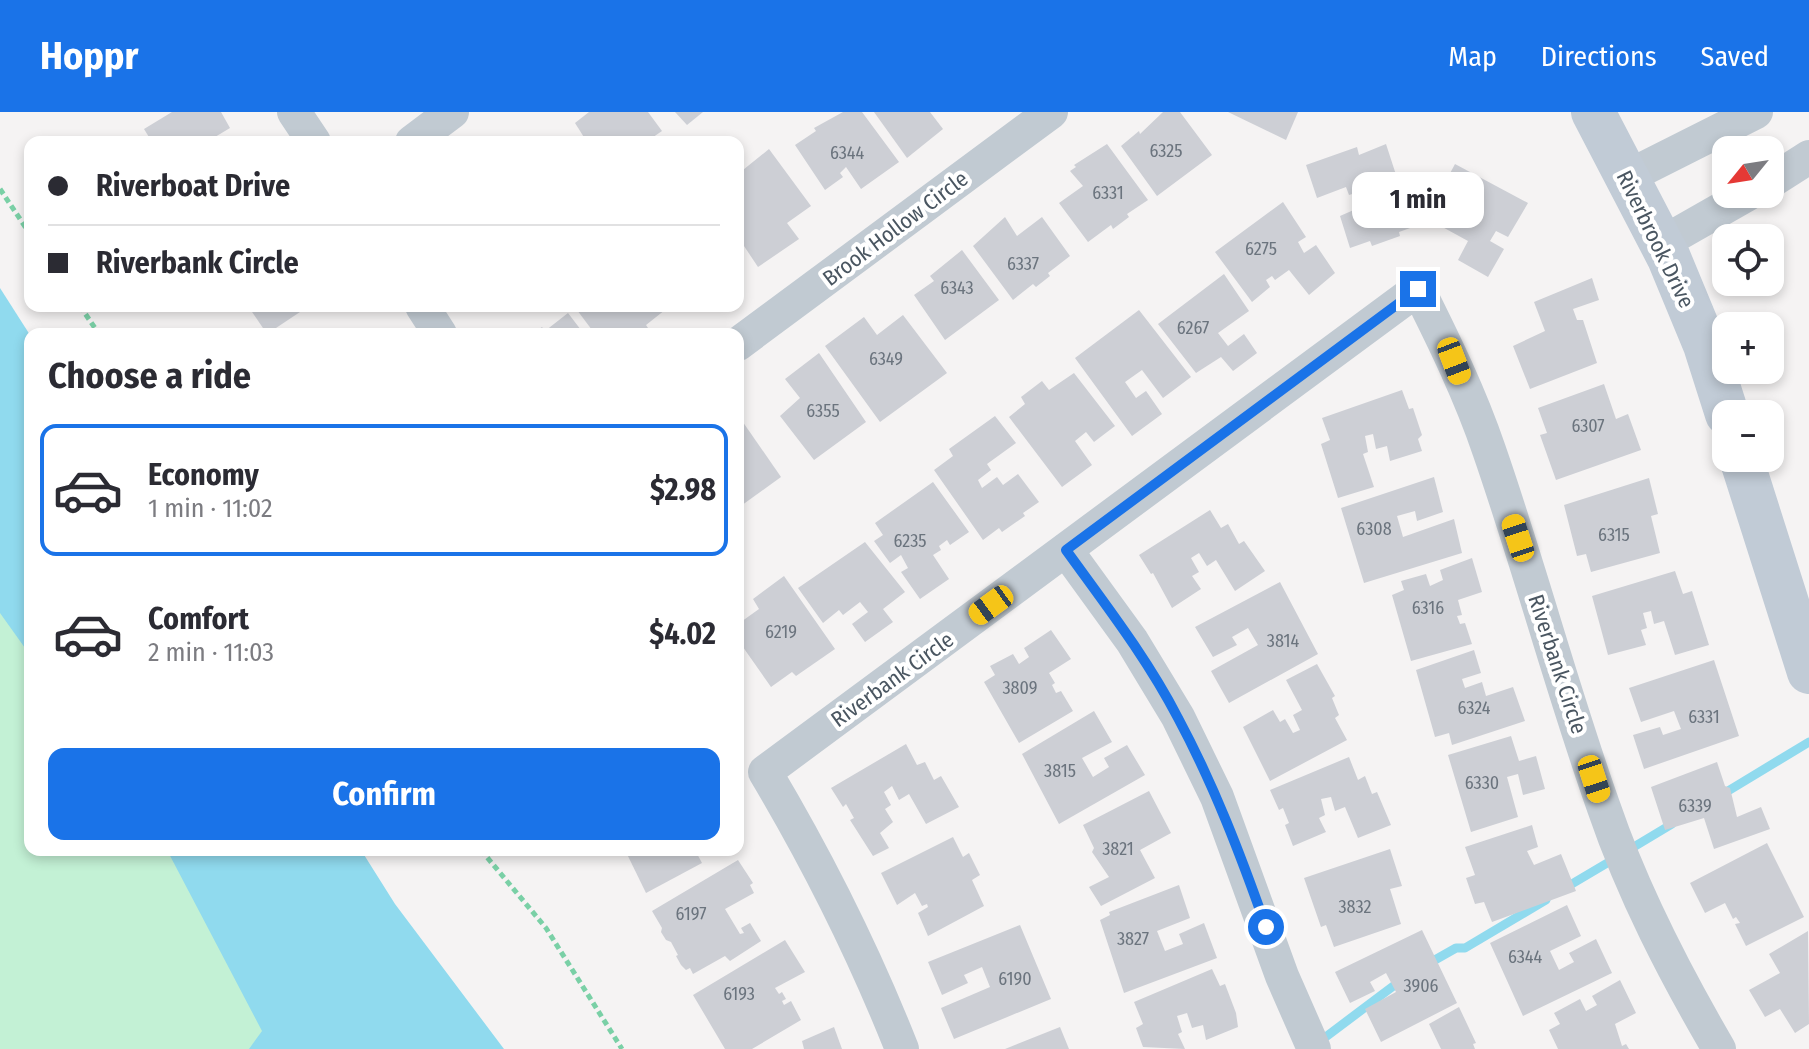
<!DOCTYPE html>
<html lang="en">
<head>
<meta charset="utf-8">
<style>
  :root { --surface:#fff; --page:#f2f2f3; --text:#2b2b33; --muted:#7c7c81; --line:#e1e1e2; --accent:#1a73e8 }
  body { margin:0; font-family:"Fira Sans Condensed",sans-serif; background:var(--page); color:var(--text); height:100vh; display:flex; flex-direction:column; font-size:30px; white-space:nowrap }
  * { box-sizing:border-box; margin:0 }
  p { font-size:26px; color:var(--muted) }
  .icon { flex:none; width:44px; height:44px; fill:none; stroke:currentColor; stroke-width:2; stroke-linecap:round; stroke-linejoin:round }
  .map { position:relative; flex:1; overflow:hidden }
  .sheet { position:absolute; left:24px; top:216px; width:720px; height:528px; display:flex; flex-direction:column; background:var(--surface); border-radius:16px; box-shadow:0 4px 12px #0003 }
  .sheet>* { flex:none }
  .hud { position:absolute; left:24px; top:24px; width:720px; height:176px; border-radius:16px; box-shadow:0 4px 12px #0003; display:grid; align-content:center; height:176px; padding:0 24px; background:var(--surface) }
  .needle { width:52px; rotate:240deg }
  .tools { position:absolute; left:1712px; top:24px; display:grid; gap:16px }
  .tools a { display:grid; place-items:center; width:72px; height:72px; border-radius:16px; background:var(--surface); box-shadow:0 4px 12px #0003; font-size:40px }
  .end { position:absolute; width:36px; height:36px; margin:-18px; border:10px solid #1a73e8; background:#fff; box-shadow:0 0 0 4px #fff }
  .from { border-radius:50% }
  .bubble { position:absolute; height:56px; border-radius:16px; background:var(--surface); box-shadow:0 4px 12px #0003; font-size:26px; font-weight:700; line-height:56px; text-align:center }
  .car { position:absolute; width:24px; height:48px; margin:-24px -12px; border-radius:10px; box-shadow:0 0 6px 2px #0007; background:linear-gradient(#f5c518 24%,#345 0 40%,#f5c518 0 76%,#345 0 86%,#f5c518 0) }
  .hud b { display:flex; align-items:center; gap:28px; height:76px; font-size:30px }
  .hud b+b { border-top:2px solid var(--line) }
  .hud i { width:20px; height:20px; background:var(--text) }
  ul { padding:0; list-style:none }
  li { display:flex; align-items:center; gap:24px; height:132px; margin:0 16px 12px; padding:0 8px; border:4px solid transparent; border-radius:16px }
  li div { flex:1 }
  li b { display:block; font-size:30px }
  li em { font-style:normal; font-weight:700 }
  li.current { border-color:var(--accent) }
  li>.icon { width:72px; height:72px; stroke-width:1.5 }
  h2 { padding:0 24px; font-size:36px; line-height:96px }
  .primary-button { display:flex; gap:16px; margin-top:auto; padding:16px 24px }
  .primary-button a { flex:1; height:92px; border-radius:16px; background:var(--accent); color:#fff; font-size:32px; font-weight:700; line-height:92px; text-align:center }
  header { display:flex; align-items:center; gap:48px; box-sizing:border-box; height:112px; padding:0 40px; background:var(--accent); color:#fff }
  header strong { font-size:38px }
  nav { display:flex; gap:44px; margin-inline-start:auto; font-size:28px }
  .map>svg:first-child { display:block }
  .green { fill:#c3f1d5 }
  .water { fill:#90daee }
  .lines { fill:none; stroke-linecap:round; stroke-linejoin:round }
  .stream { stroke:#90daee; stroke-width:9 }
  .building { fill:#cdcfd5 }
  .path { stroke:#7ad0a6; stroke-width:5; stroke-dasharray:6 4; stroke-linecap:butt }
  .street { stroke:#c1cad2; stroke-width:34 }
  .secondary { stroke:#c1cbd6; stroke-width:44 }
  .route { stroke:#1a73e8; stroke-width:10 }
  .labels { text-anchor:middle; stroke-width:8; stroke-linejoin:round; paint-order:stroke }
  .number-label { font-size:18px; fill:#6b747e }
  .street-label { font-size:22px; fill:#4a5661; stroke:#fff }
</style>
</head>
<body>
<header>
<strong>Hoppr</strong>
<nav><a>Map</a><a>Directions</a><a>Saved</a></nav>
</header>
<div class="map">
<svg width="1809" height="937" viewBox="0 0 1809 937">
  <rect width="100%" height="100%" fill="#f5f3f3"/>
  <path class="green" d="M 0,449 L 30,491 L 30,738 L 207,738 L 307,937 L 0,937 Z"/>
  <g class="water">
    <path d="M 0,176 L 30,223 L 30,543 L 0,501 Z"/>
    <path d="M 167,738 L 361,738 L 395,792 L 504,937 L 249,937 L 262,919 Z"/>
  </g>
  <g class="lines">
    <g class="stream">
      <path d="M 1723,682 L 1809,630"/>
      <path d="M 1627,739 L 1672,712"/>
      <path d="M 1565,776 L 1614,747"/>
      <path d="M 1426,853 L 1456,836 L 1465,836 L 1546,788"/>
      <path d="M 1319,930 L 1400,869"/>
    </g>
  </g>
  <g class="building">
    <path d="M 172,0 L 221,0 L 230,16 L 215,25 L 218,30 L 152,30 L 144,17 Z"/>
    <path d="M 589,0 L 648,0 L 662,19 L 646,30 L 587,30 L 575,11 Z"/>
    <path d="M 675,0 L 703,0 L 687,13 Z"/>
    <path d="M 843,0 L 862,0 L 899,50 L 861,77 L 846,55 L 840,61 L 843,65 L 825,78 L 795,33 L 816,19 L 814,16 Z"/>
    <path d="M 874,0 L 930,0 L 943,17 L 907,46 Z"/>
    <path d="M 1163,0 L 1180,0 L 1212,43 L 1157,84 L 1121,34 L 1139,19 L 1140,22 Z"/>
    <path d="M 1228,0 L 1298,0 L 1286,28 Z"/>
    <path d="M 1107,32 L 1148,88 L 1127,102 L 1129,105 L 1113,117 L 1111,113 L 1088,130 L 1059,91 L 1083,74 L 1070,59 L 1076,55 L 1074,53 Z"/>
    <path d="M 1386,32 L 1413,115 L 1399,120 L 1400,124 L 1372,134 L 1370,129 L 1350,136 L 1340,104 L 1356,97 L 1354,92 L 1368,86 L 1365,78 L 1349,83 L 1346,75 L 1317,86 L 1306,53 L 1357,35 L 1359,43 Z"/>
    <path d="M 769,37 L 811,94 L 787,111 L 799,127 L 758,155 L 738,125 L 738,62 Z"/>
    <path d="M 1455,52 L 1528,91 L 1508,125 L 1496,119 L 1490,129 L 1504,137 L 1488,165 L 1458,148 L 1468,129 L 1426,106 Z"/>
    <path d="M 1283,90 L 1306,125 L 1298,130 L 1304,141 L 1316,133 L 1335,161 L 1309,183 L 1289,158 L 1275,168 L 1272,164 L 1266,168 L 1270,175 L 1252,190 L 1215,140 Z"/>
    <path d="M 1005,105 L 1017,124 L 1042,105 L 1070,144 L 1048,161 L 1050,164 L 1036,175 L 1033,172 L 1013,188 L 973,134 Z"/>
    <path d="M 962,138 L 999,188 L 945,228 L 914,183 L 934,169 L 930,164 Z"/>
    <path d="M 1224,162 L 1249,199 L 1218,221 L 1228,234 L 1244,222 L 1257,241 L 1233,259 L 1221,245 L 1196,261 L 1158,212 Z"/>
    <path d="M 1592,166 L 1599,188 L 1573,197 L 1577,208 L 1583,208 L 1597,251 L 1530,277 L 1513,234 L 1545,219 L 1534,190 Z"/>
    <path d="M 248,194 L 309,194 L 267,222 Z"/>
    <path d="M 574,194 L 670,194 L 646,213 L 652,222 L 595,222 Z"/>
    <path d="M 1139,198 L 1191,265 L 1163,286 L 1142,258 L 1125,270 L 1136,286 L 1146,279 L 1162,302 L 1132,324 L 1075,246 Z"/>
    <path d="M 568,201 L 584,222 L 533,222 L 542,215 L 545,219 Z"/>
    <path d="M 903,203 L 947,261 L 880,310 L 825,234 L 864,205 L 877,223 Z"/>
    <path d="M 819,241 L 866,310 L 814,348 L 780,304 L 800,286 L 785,267 Z"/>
    <path d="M 1074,261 L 1115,314 L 1094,330 L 1086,320 L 1075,329 L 1092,353 L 1062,375 L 1009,305 L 1025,292 L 1021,285 L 1042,269 L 1049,278 Z"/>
    <path d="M 1604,272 L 1616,307 L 1628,302 L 1641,338 L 1556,368 L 1540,323 L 1547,321 L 1538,296 Z"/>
    <path d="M 1402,278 L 1409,297 L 1413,296 L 1422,323 L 1418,327 L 1422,339 L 1390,349 L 1387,334 L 1376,337 L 1373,322 L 1365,324 L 1368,340 L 1363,342 L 1374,375 L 1338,386 L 1321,332 L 1330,328 L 1322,306 Z"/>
    <path d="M 738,303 L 781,365 L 738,396 Z"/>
    <path d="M 995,304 L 1016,331 L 987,352 L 991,358 L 978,368 L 982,376 L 997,365 L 1003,373 L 1018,362 L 1039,390 L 1023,401 L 1025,404 L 1002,420 L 999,416 L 983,428 L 934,358 L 953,344 L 949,337 Z"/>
    <path d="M 1434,365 L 1443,400 L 1417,409 L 1415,399 L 1397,404 L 1403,425 L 1454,407 L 1462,441 L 1364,471 L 1341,396 Z"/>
    <path d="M 1649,366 L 1658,402 L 1651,404 L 1660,441 L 1591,460 L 1586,442 L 1577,444 L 1564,393 Z"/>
    <path d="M 933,370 L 969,420 L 950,433 L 947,428 L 939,434 L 941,438 L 933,443 L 949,467 L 920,487 L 901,460 L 908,456 L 901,443 L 890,451 L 874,429 L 883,423 L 875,411 Z"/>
    <path d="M 1210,398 L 1221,416 L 1228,412 L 1239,432 L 1244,429 L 1265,459 L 1235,479 L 1216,448 L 1207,454 L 1199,441 L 1191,446 L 1199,460 L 1192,464 L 1201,477 L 1172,496 L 1153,461 L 1151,462 L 1139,443 Z"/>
    <path d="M 865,430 L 905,480 L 883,497 L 893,510 L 865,530 L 852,512 L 868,500 L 860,490 L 843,503 L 839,498 L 823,511 L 798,476 Z"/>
    <path d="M 1472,446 L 1482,480 L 1458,488 L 1462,503 L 1457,504 L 1460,512 L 1465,511 L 1472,532 L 1411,549 L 1392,483 L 1404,478 L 1401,469 L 1426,462 L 1430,474 L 1443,468 L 1440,458 Z"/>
    <path d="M 1675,459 L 1683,482 L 1692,479 L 1709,533 L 1675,543 L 1664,509 L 1654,512 L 1651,499 L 1643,501 L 1647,516 L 1641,518 L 1646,533 L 1608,543 L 1592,484 Z"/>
    <path d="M 784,464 L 835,537 L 796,564 L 792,560 L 771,575 L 738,528 L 738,512 L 759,497 L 753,487 Z"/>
    <path d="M 1280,470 L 1318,542 L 1229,591 L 1211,559 L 1258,533 L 1248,516 L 1232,525 L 1237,533 L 1213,545 L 1195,515 Z"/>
    <path d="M 1051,518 L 1071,547 L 1049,561 L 1055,571 L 1052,573 L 1056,581 L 1061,579 L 1073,599 L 1019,631 L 984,570 L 995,563 L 990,554 L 1013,542 L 1019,552 L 1029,545 L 1024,536 Z"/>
    <path d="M 1474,538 L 1481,561 L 1462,567 L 1465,576 L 1482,570 L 1486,584 L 1513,575 L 1525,609 L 1452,633 L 1449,621 L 1435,625 L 1416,558 Z"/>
    <path d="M 1714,548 L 1739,624 L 1644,657 L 1633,623 L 1660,615 L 1663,623 L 1681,617 L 1674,599 L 1641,610 L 1629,576 Z"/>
    <path d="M 1317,552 L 1335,584 L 1332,586 L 1339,603 L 1335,606 L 1347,628 L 1270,669 L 1243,615 L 1273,598 L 1280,610 L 1285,607 L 1293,621 L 1300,618 L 1293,603 L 1302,598 L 1286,568 Z"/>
    <path d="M 1094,599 L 1112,630 L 1082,646 L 1093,665 L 1109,655 L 1104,646 L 1127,633 L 1145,663 L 1059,712 L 1022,642 Z"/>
    <path d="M 1511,624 L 1519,649 L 1536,644 L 1545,677 L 1523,683 L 1518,662 L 1507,665 L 1518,705 L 1471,720 L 1448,643 Z"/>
    <path d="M 906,632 L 917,653 L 925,650 L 934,668 L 941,664 L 959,695 L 926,712 L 909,682 L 899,688 L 892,674 L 884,680 L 891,693 L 885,697 L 893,710 L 880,721 L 889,736 L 873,744 L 850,708 L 854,706 L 846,692 L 843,695 L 831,676 Z"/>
    <path d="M 1349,645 L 1358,668 L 1365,664 L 1372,682 L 1377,680 L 1391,713 L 1358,726 L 1345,695 L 1335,699 L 1331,685 L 1321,687 L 1325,703 L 1319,706 L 1326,720 L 1293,734 L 1285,713 L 1289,711 L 1283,696 L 1279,698 L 1270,678 Z"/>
    <path d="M 1717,650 L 1725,674 L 1730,676 L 1737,705 L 1761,695 L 1770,717 L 1714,737 L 1704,706 L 1665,718 L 1651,675 Z"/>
    <path d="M 1149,679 L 1171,721 L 1140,738 L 1155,766 L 1101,794 L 1089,775 L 1109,765 L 1092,740 L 1094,736 L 1083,713 Z"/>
    <path d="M 1532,713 L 1538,735 L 1527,739 L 1534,753 L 1561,742 L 1576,779 L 1492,810 L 1484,790 L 1475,792 L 1466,766 L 1475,763 L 1465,735 Z"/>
    <path d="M 953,725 L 963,745 L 969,741 L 980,763 L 972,768 L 984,794 L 928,824 L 918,801 L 928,795 L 927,792 L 922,794 L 915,781 L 897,793 L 881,761 Z"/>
    <path d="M 1767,731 L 1804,805 L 1746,834 L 1735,812 L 1740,811 L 1736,805 L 1733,807 L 1725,791 L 1705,801 L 1690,771 Z"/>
    <path d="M 1390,737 L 1402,774 L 1390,777 L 1401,812 L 1334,835 L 1326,813 L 1321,815 L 1304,766 Z"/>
    <path d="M 625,738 L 695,738 L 702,751 L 646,781 Z"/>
    <path d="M 738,748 L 753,771 L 750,773 L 754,781 L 725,797 L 740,822 L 744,821 L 741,816 L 750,811 L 761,829 L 730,849 L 725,844 L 693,862 L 690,856 L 686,858 L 681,853 L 676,844 L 678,843 L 671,830 L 666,828 L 661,820 L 662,816 L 652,799 Z"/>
    <path d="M 1179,773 L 1190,806 L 1157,819 L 1165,839 L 1183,832 L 1179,822 L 1204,811 L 1217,846 L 1124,881 L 1100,808 L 1110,803 L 1109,800 Z"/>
    <path d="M 1567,793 L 1581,824 L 1550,839 L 1559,858 L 1574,850 L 1569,841 L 1596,827 L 1612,861 L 1523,904 L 1490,831 Z"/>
    <path d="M 1020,813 L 1051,887 L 954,927 L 941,896 L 990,875 L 982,855 L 964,863 L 968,871 L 942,883 L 928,850 Z"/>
    <path d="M 1422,818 L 1457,891 L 1381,930 L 1365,897 L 1396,880 L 1386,861 L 1370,870 L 1375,879 L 1350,891 L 1335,860 Z"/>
    <path d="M 1808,819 L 1809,912 L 1795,921 L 1780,897 L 1765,905 L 1749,878 L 1780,861 L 1769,842 Z"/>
    <path d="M 785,828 L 805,860 L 775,876 L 779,882 L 782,880 L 786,887 L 782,889 L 784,893 L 791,889 L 801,908 L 752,937 L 725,937 L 693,883 Z"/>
    <path d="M 1212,857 L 1220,874 L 1225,872 L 1236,901 L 1238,915 L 1206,928 L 1203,913 L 1192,916 L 1187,901 L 1177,904 L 1182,920 L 1178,922 L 1185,937 L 1143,935 L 1136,916 L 1143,912 L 1134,890 Z"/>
    <path d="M 1620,868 L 1636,901 L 1615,912 L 1622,934 L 1626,932 L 1629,937 L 1558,937 L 1549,918 L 1560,912 L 1554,901 L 1580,887 L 1586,899 L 1597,893 L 1592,884 Z"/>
    <path d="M 1459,895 L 1476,931 L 1473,932 L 1475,937 L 1441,937 L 1429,912 Z"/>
    <path d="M 834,915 L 842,937 L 804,937 L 802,929 Z"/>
    <path d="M 1060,915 L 1069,937 L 1005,937 Z"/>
  </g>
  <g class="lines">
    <g class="path">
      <path d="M 0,77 L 30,122"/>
      <path d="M 80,194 L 99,222"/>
      <path d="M 481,738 L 546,816 L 622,937"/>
    </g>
    <g class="street">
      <path d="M 294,0 L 314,30"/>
      <path d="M 412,30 L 452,0"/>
      <path d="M 1627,65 L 1756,0"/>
      <path d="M 1770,70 L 1809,45"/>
      <path d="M 1662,131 L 1748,82"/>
      <path d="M 422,194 L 440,222"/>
      <path d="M 738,232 L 1051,0"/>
      <path d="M 1066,438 L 1132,529 L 1178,605 L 1217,685 L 1282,864 L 1314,937"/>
      <path d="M 902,937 C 864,841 818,749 765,660 L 1418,177 C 1444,229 1470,282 1489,338 C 1530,456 1562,578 1604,696 C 1633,781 1674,860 1719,937"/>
    </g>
    <g class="secondary">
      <path d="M 1593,0 L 1669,146 L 1705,233 L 1727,302"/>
      <path d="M 1741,346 L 1809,560"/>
    </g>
  </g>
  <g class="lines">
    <path class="route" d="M 1266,815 C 1241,744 1214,673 1178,606 C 1147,546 1105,492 1066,438 L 1418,177"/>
  </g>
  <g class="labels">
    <g class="number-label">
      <text x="1166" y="45">6325</text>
      <text x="847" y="47">6344</text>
      <text x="1108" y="87">6331</text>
      <text x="1261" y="143">6275</text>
      <text x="1023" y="158">6337</text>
      <text x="957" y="182">6343</text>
      <text x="1193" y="222">6267</text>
      <text x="886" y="253">6349</text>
      <text x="823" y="305">6355</text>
      <text x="1588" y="320">6307</text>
      <text x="1374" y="423">6308</text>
      <text x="1614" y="429">6315</text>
      <text x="910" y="435">6235</text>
      <text x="1428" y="502">6316</text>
      <text x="781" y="526">6219</text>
      <text x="1283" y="535">3814</text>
      <text x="1020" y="582">3809</text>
      <text x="1474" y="602">6324</text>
      <text x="1704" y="611">6331</text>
      <text x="1060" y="665">3815</text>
      <text x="1482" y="677">6330</text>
      <text x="1695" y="700">6339</text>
      <text x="1118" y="743">3821</text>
      <text x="1355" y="801">3832</text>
      <text x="691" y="808">6197</text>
      <text x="1133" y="833">3827</text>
      <text x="1525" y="851">6344</text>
      <text x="1015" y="873">6190</text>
      <text x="1421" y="880">3906</text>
      <text x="739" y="888">6193</text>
    </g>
    <g class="street-label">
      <text transform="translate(895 116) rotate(-37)" y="8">Brook Hollow Circle</text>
      <text transform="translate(1656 127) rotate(64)" y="8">Riverbrook Drive</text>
      <text transform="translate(1558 552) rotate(72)" y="8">Riverbank Circle</text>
      <text transform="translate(892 567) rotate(-36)" y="8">Riverbank Circle</text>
    </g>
  </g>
</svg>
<div class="tools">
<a><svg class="needle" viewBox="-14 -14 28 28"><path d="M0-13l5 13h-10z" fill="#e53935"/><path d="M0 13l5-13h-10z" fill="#7c7c81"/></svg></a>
<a><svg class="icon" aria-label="locate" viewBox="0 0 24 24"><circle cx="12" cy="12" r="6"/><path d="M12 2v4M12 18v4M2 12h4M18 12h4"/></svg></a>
<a>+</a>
<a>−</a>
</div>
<i class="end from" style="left:1266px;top:815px"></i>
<i class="end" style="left:1418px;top:177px"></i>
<div class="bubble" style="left:1352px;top:60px;width:132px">1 min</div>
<i class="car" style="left:1454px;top:249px;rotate:159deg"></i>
<i class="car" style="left:1518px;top:426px;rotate:342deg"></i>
<i class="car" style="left:991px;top:493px;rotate:234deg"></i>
<i class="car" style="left:1594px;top:667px;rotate:162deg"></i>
<div class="hud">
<b><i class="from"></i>Riverboat Drive</b>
<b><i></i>Riverbank Circle</b>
</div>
<section class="sheet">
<h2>Choose a ride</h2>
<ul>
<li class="current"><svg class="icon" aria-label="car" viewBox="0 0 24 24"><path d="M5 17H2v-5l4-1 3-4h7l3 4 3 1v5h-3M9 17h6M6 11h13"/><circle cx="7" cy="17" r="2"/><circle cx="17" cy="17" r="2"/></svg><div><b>Economy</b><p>1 min · 11:02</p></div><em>$2.98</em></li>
<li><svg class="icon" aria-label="car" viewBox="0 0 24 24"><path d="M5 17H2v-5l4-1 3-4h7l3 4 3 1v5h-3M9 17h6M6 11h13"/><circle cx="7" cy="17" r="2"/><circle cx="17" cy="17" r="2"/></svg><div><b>Comfort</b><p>2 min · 11:03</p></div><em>$4.02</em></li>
</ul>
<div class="primary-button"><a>Confirm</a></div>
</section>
</div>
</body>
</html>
